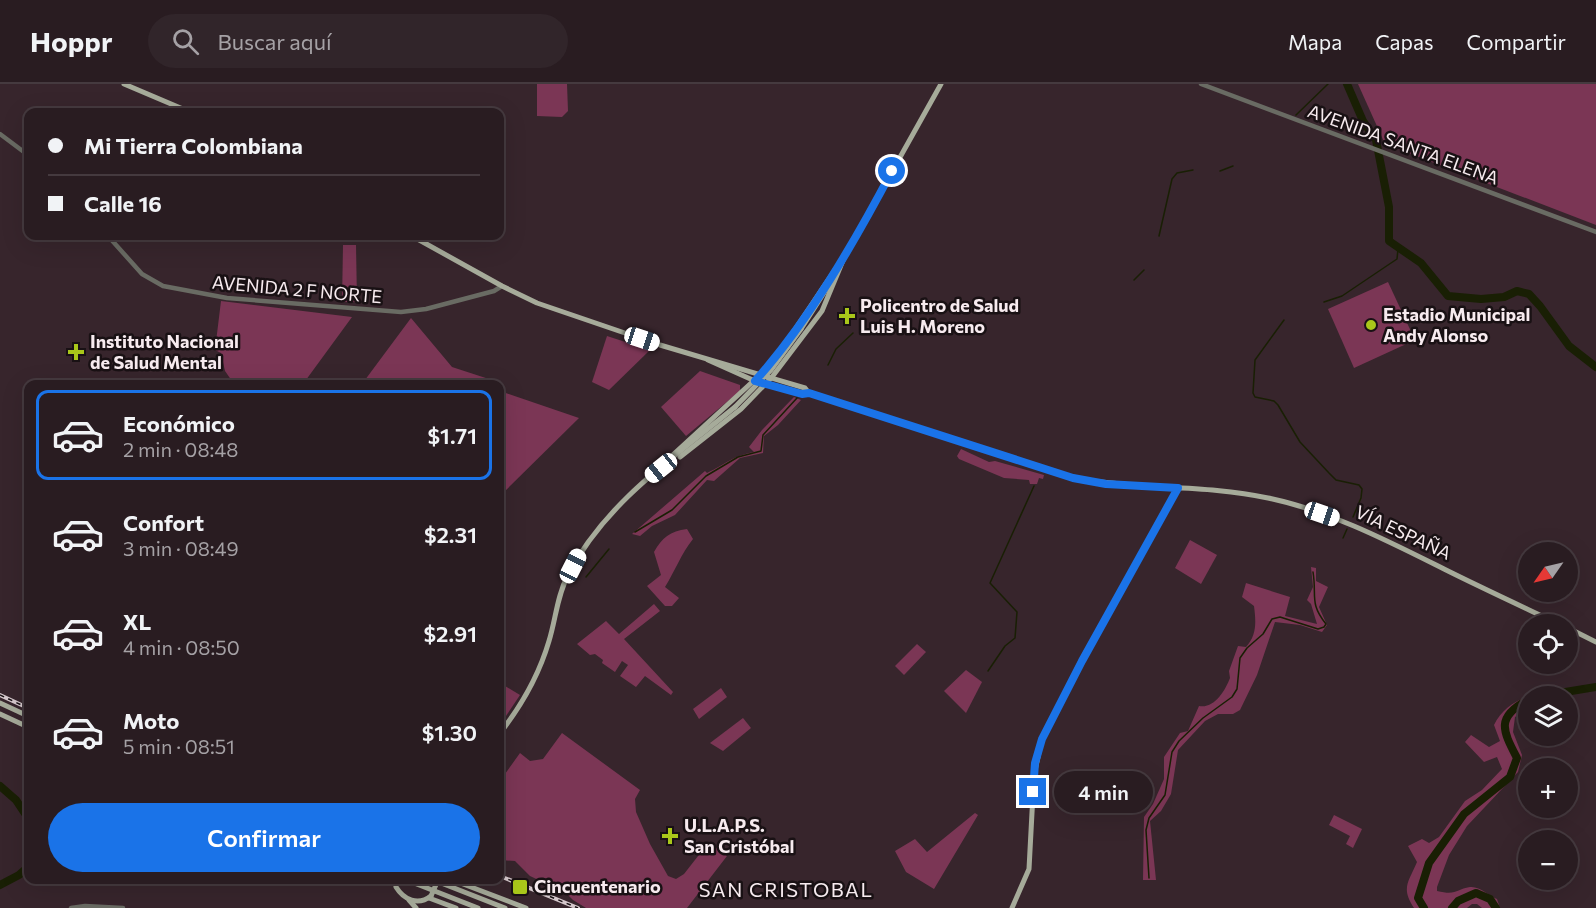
<!DOCTYPE html>
<html lang="es">
<head>
<meta charset="utf-8">
<style>
  :root { --surface:#291c21; --page:#31252a; --text:#f1f3f6; --muted:#a5a1a5; --line:#453a3f; --accent:#1a73e8 }
  body { margin:0; font-family:Commissioner,sans-serif; background:var(--page); color:var(--text); height:100vh; display:flex; flex-direction:column; font-size:22px; white-space:nowrap }
  * { box-sizing:border-box; margin:0 }
  p { font-size:20px; color:var(--muted) }
  .icon { flex:none; width:33px; height:33px; fill:none; stroke:currentColor; stroke-width:2; stroke-linecap:round; stroke-linejoin:round }
  .map { position:relative; flex:1; overflow:hidden }
  .panel { position:absolute; left:24px; top:296px; width:480px; height:504px; display:flex; flex-direction:column; background:var(--surface); border-radius:12px; box-shadow:0 6px 24px #0002,0 0 0 2px var(--line) }
  .panel>* { flex:none }
  .guide { position:absolute; left:24px; top:24px; width:480px; height:132px; border-radius:12px; box-shadow:0 6px 24px #0002,0 0 0 2px var(--line); display:grid; align-content:center; height:132px; padding:0 24px; background:var(--surface) }
  .needle { width:39px; rotate:236deg }
  .fabs { position:absolute; left:1518px; top:458px; display:grid; gap:12px }
  .fabs a { display:grid; place-items:center; width:60px; height:60px; border-radius:50%; background:var(--surface); box-shadow:0 6px 24px #0002,0 0 0 2px var(--line); font-size:30px }
  .end { position:absolute; width:27px; height:27px; margin:-14px; border:8px solid #1a73e8; background:#fff; box-shadow:0 0 0 3px #fff }
  .from { border-radius:50% }
  .bubble { position:absolute; height:42px; border-radius:21px; background:var(--surface); box-shadow:0 6px 24px #0002,0 0 0 2px var(--line); font-size:20px; font-weight:600; line-height:42px; text-align:center }
  .car { position:absolute; width:18px; height:36px; margin:-18px -9px; border-radius:8px; box-shadow:0 0 4px 2px #0007; background:linear-gradient(#fff 24%,#345 0 40%,#fff 0 76%,#345 0 86%,#fff 0) }
  .guide b { display:flex; align-items:center; gap:21px; height:57px; font-size:22px }
  .guide b+b { border-top:2px solid var(--line) }
  .guide i { width:15px; height:15px; background:var(--text) }
  ul { padding:10px 0 0; list-style:none }
  li { display:flex; align-items:center; gap:18px; height:90px; margin:0 12px 9px; padding:0 12px; border:3px solid transparent; border-radius:12px }
  li div { flex:1 }
  li b { display:block; font-size:22px }
  li em { font-style:normal; font-weight:600 }
  li.active { border-color:var(--accent) }
  li>.icon { width:54px; height:54px; stroke-width:1.5 }
  .button { display:flex; gap:12px; margin-top:auto; padding:12px 24px }
  .button a { flex:1; height:69px; border-radius:36px; background:var(--accent); color:#fff; font-size:24px; font-weight:600; line-height:69px; text-align:center }
  header { display:flex; align-items:center; gap:36px; box-sizing:border-box; height:84px; padding:0 30px; background:var(--surface); border-bottom:2px solid var(--line) }
  header strong { font-size:28px }
  nav { display:flex; gap:33px; margin-inline-start:auto; font-size:21px }
  .search { width:420px; height:54px; background:var(--page); display:flex; align-items:center; gap:15px; box-sizing:border-box; padding:0 21px; border-radius:33px; color:var(--muted); font-size:22px }
  .map>svg:first-child { display:block }
  .green { fill:#7b3655 }
  .lines { fill:none; stroke-linecap:round; stroke-linejoin:round }
  .stream { stroke:#191f04; stroke-width:1.5 }
  .river { stroke:#191f04; stroke-width:8 }
  .minor { stroke:#696b63; stroke-width:4.5 }
  .major { stroke:#a6ab9a; stroke-width:5 }
  .rail-casing { stroke:#d5c8cc; stroke-width:4 }
  .rail { stroke:#191114; stroke-width:1.5; stroke-dasharray:4.5; stroke-linecap:butt }
  .major-bridge { stroke:#a6ab9a; stroke-width:5 }
  .route { stroke:#1a73e8; stroke-width:8 }
  .poi-dot { fill:#a9c71a; stroke:#191114; stroke-width:2 }
  .labels { text-anchor:middle; stroke-width:5; stroke-linejoin:round; paint-order:stroke }
  .street-label { font-size:18px; fill:#f7ebef; stroke:#191114 }
  .poi-label { font-size:18px; font-weight:bold; fill:#f7ebef; stroke:#191114; text-anchor:start }
  .neighbourhood-label { font-size:20px; letter-spacing:1.5px; fill:#f7ebef; stroke:#191114 }
</style>
</head>
<body>
<header>
<strong>Hoppr</strong>
<div class="search"><svg class="icon" aria-label="search" viewBox="0 0 24 24"><circle cx="10" cy="10" r="6"/><path d="M15 15l6 6"/></svg>Buscar aquí</div>
<nav><a>Mapa</a><a>Capas</a><a>Compartir</a></nav>
</header>
<div class="map">
<svg width="1596" height="824" viewBox="0 0 1596 824">
  <rect width="100%" height="100%" fill="#37252c"/>
  <g class="green">
    <path d="M 537,0 L 567,0 L 568,27 L 562,33 L 537,32 Z"/>
    <path d="M 1358,0 L 1596,0 L 1596,141 L 1385,60 Z"/>
    <path d="M 343,161 L 356,161 L 357,218 L 342,218 Z"/>
    <path d="M 1388,198 L 1415,256 L 1354,284 L 1328,225 Z"/>
    <path d="M 221,217 L 352,233 L 303,300 L 234,300 L 225,287 L 221,269 L 215,266 Z"/>
    <path d="M 411,234 L 452,283 L 495,297 L 494,300 L 362,300 Z"/>
    <path d="M 607,252 L 650,266 L 609,306 L 592,298 Z"/>
    <path d="M 700,287 L 740,301 L 740,307 L 686,352 L 661,323 Z"/>
    <path d="M 500,307 L 579,334 L 500,412 Z"/>
    <path d="M 794,313 L 801,316 L 778,341 L 764,352 L 763,369 L 740,374 L 714,397 L 707,396 L 675,431 L 652,442 L 640,452 L 632,450 L 705,387 L 707,389 C 726,380 732,372 754,368 L 749,363 L 762,346 Z"/>
    <path d="M 961,365 L 989,378 L 995,377 L 1044,391 L 1043,395 L 1039,394 L 1037,400 L 1030,400 L 1029,396 L 1004,394 L 959,375 L 957,372 Z"/>
    <path d="M 687,445 L 693,455 C 681,470 675,487 665,503 L 679,514 L 672,522 L 665,522 L 647,502 L 661,491 L 654,468 C 662,454 670,447 687,445 Z"/>
    <path d="M 1190,456 L 1217,471 L 1201,500 L 1175,484 Z"/>
    <path d="M 1311,483 L 1316,484 L 1316,497 L 1328,503 L 1319,523 L 1327,541 L 1322,548 L 1300,541 L 1275,538 L 1257,591 L 1240,626 L 1233,630 L 1218,630 L 1205,637 L 1178,666 L 1171,710 L 1161,727 L 1150,737 L 1156,796 L 1143,796 L 1144,733 L 1153,720 L 1164,695 L 1164,673 L 1180,649 L 1188,647 L 1199,622 C 1214,625 1225,607 1230,594 L 1229,587 L 1238,562 L 1246,563 C 1257,551 1256,538 1254,522 L 1242,513 L 1246,499 L 1290,513 L 1285,532 L 1317,540 L 1311,520 L 1307,516 L 1313,503 Z"/>
    <path d="M 654,520 L 660,527 L 624,555 L 673,608 L 671,611 L 645,592 L 636,603 L 620,592 L 628,581 L 622,577 L 615,588 L 602,579 L 603,576 L 595,570 L 590,571 L 577,560 L 606,537 L 619,550 Z"/>
    <path d="M 917,560 L 926,568 L 904,591 L 895,582 Z"/>
    <path d="M 966,586 L 982,598 L 966,629 L 944,607 Z"/>
    <path d="M 500,599 L 520,611 L 500,641 Z"/>
    <path d="M 721,604 L 727,613 L 699,635 L 693,625 Z"/>
    <path d="M 1560,605 L 1563,612 L 1528,612 L 1528,628 L 1524,627 L 1515,633 L 1513,648 L 1522,671 L 1518,688 L 1467,742 L 1449,771 L 1437,803 L 1437,807 C 1457,812 1456,805 1470,803 C 1480,802 1489,812 1497,815 L 1500,824 L 1482,824 L 1477,820 L 1472,820 L 1467,824 L 1414,824 C 1401,804 1408,799 1417,778 L 1408,762 L 1422,755 L 1429,759 L 1439,753 L 1465,717 L 1482,706 L 1502,685 L 1497,673 L 1484,678 L 1465,658 L 1471,651 L 1489,663 L 1500,657 L 1494,641 C 1506,616 1535,608 1560,605 Z"/>
    <path d="M 743,634 L 751,644 L 723,667 L 710,659 Z"/>
    <path d="M 562,649 L 640,706 L 635,715 L 636,728 L 650,760 L 668,792 L 676,795 L 684,790 L 709,758 L 727,772 L 687,824 L 586,824 L 573,816 L 566,809 L 530,792 L 515,777 L 500,776 L 500,697 L 520,669 L 530,677 L 543,675 Z"/>
    <path d="M 975,729 L 978,731 L 934,805 L 906,788 L 895,767 L 915,755 L 927,768 Z"/>
    <path d="M 1334,731 L 1362,745 L 1353,764 L 1346,760 L 1350,752 L 1329,741 Z"/>
  </g>
  <g class="lines">
    <g class="stream">
      <path d="M 1296,31 L 1328,0"/>
      <path d="M 1220,87 L 1233,82"/>
      <path d="M 1159,152 L 1172,95 L 1177,89 L 1193,86"/>
      <path d="M 1134,196 L 1144,186"/>
      <path d="M 1324,218 L 1342,212 L 1391,179 L 1397,175 L 1398,165"/>
      <path d="M 918,223 L 939,227 L 984,220"/>
      <path d="M 876,228 L 893,218 L 908,219"/>
      <path d="M 1284,236 L 1255,276 L 1253,309 L 1255,313 L 1274,317 L 1278,321 L 1300,358 L 1329,389 L 1336,396 L 1359,401 L 1362,405 L 1361,414 L 1353,433"/>
      <path d="M 828,281 L 836,265 L 853,249"/>
      <path d="M 635,448 L 672,426 L 706,392 L 738,373 L 761,367 L 763,351 L 797,314"/>
      <path d="M 1343,454 L 1347,445"/>
      <path d="M 586,493 L 609,465"/>
      <path d="M 988,587 L 1005,562 L 1015,554 L 1017,528 L 990,499 L 1034,402"/>
      <path d="M 1149,794 L 1146,746 L 1149,734 L 1165,711 L 1172,668 L 1179,657 L 1203,634 L 1232,613 L 1237,605 L 1240,574 L 1247,564 L 1263,550 L 1272,535 L 1280,533 L 1318,545 L 1324,543 L 1326,540 C 1309,519 1317,512 1313,488"/>
    </g>
    <g class="river">
      <path d="M 1347,0 L 1363,37 L 1376,56 L 1389,123 L 1389,157 L 1421,179 L 1448,212 L 1481,215 L 1504,213 L 1517,207 L 1529,210 L 1540,222 L 1569,262 L 1596,283"/>
      <path d="M 1541,612 L 1596,603"/>
      <path d="M 0,702 L 16,716 L 28,734"/>
      <path d="M 0,801 L 19,791 L 28,783"/>
      <path d="M 1424,824 L 1418,814 L 1429,779 L 1464,730 L 1510,693 L 1517,674 C 1503,647 1495,633 1528,616"/>
      <path d="M 1452,824 L 1458,817 L 1476,809 L 1490,815 L 1496,824"/>
    </g>
    <g class="minor">
      <path d="M 1201,0 L 1596,148"/>
      <path d="M 0,50 L 28,71"/>
      <path d="M 108,152 L 142,190 L 163,202 L 227,214 L 401,228 L 426,225 L 494,207 L 502,202"/>
      <path d="M 71,824 L 85,822 L 123,824"/>
    </g>
    <g class="major">
      <path d="M 124,0 L 190,28"/>
      <path d="M 412,152 L 502,202 L 537,219 L 660,261 L 805,304 L 809,309"/>
      <path d="M 842,177 L 941,0"/>
      <path d="M 801,245 L 834,193"/>
      <path d="M 708,276 L 755,297 L 802,310 L 809,309 L 1073,394 C 1138,406 1204,400 1268,414 C 1330,427 1388,457 1444,485 C 1482,504 1521,522 1559,540"/>
      <path d="M 680,373 L 741,325 L 772,293 L 822,227 L 844,174"/>
      <path d="M 664,379 L 761,290 L 788,256 L 839,180"/>
      <path d="M 1568,544 L 1596,558"/>
      <path d="M 0,619 L 28,632"/>
      <path d="M 0,630 L 28,643"/>
      <path d="M 500,649 C 522,621 539,591 549,557 C 556,534 557,512 568,491 C 605,419 674,373 735,323"/>
      <path d="M 395,795 L 396,803 C 404,816 418,822 431,812"/>
      <path d="M 404,795 L 478,824"/>
      <path d="M 431,795 L 505,824"/>
      <path d="M 450,795 L 526,824"/>
      <path d="M 429,814 L 456,824"/>
      <path d="M 409,816 L 416,824"/>
      <path d="M 1012,824 L 1029,785 L 1034,691 L 1042,655 L 1081,577 L 1178,404"/>
    </g>
    <defs>
      <g id="rail">
        <path d="M 0,611 L 28,624"/>
        <path d="M 500,792 L 578,824"/>
      </g>
    </defs>
    <use href="#rail" class="rail-casing"/>
    <use href="#rail" class="rail"/>
    <g class="major-bridge">
      <path d="M 735,323 L 771,286 L 801,245"/>
      <path d="M 431,812 L 438,796"/>
    </g>
  </g>
  <g class="lines">
    <path class="route" d="M 892,87 C 855,157 809,237 755,297 L 802,310 L 809,309 L 1073,394 L 1106,400 L 1178,404 L 1082,577 L 1042,655 L 1035,679 L 1033,708"/>
  </g>
  <g class="poi-dot">
    <path d="M844 223h6v6h6v6h-6v6h-6v-6h-6v-6h6z"/>
    <circle cx="1371" cy="241" r="6"/>
    <path d="M73 259h6v6h6v6h-6v6h-6v-6h-6v-6h6z"/>
    <path d="M667 743h6v6h6v6h-6v6h-6v-6h-6v-6h6z"/>
    <rect x="512" y="795" width="16" height="16" rx="3"/>
  </g>
  <g class="labels">
    <g class="street-label">
      <text transform="translate(1403 61) rotate(20)" y="6">AVENIDA SANTA ELENA</text>
      <text transform="translate(297 206) rotate(5)" y="6">AVENIDA 2 F NORTE</text>
      <text transform="translate(1403 449) rotate(25)" y="6">VÍA ESPAÑA</text>
    </g>
    <g class="poi-label">
      <text x="860" y="228">Policentro de Salud<tspan x="860" dy="21">Luis H. Moreno</tspan></text>
      <text x="1383" y="237">Estadio Municipal<tspan x="1383" dy="21">Andy Alonso</tspan></text>
      <text x="90" y="264">Instituto Nacional<tspan x="90" dy="21">de Salud Mental</tspan></text>
      <text x="684" y="748">U.L.A.P.S.<tspan x="684" dy="21">San Cristóbal</tspan></text>
      <text x="534" y="809">Cincuentenario</text>
    </g>
    <g class="neighbourhood-label">
      <text x="786" y="813">SAN CRISTOBAL</text>
    </g>
  </g>
</svg>
<div class="fabs">
<a><svg class="needle" viewBox="-14 -14 28 28"><path d="M0-13l5 13h-10z" fill="#e53935"/><path d="M0 13l5-13h-10z" fill="#a5a1a5"/></svg></a>
<a><svg class="icon" aria-label="locate" viewBox="0 0 24 24"><circle cx="12" cy="12" r="6"/><path d="M12 2v4M12 18v4M2 12h4M18 12h4"/></svg></a>
<a><svg class="icon" aria-label="layers" viewBox="0 0 24 24"><path d="M12 4l9 5-9 5-9-5zM3 14l9 5 9-5"/></svg></a>
<a>+</a>
<a>−</a>
</div>
<i class="end from" style="left:892px;top:87px"></i>
<i class="end" style="left:1033px;top:708px"></i>
<div class="bubble" style="left:1054px;top:687px;width:99px">4 min</div>
<i class="car" style="left:642px;top:255px;rotate:108deg"></i>
<i class="car" style="left:661px;top:384px;rotate:231deg"></i>
<i class="car" style="left:1322px;top:430px;rotate:109deg"></i>
<i class="car" style="left:573px;top:482px;rotate:27deg"></i>
<div class="guide">
<b><i class="from"></i>Mi Tierra Colombiana</b>
<b><i></i>Calle 16</b>
</div>
<section class="panel">
<ul>
<li class="active"><svg class="icon" aria-label="car" viewBox="0 0 24 24"><path d="M5 17H2v-5l4-1 3-4h7l3 4 3 1v5h-3M9 17h6M6 11h13"/><circle cx="7" cy="17" r="2"/><circle cx="17" cy="17" r="2"/></svg><div><b>Económico</b><p>2 min · 08:48</p></div><em>$1.71</em></li>
<li><svg class="icon" aria-label="car" viewBox="0 0 24 24"><path d="M5 17H2v-5l4-1 3-4h7l3 4 3 1v5h-3M9 17h6M6 11h13"/><circle cx="7" cy="17" r="2"/><circle cx="17" cy="17" r="2"/></svg><div><b>Confort</b><p>3 min · 08:49</p></div><em>$2.31</em></li>
<li><svg class="icon" aria-label="car" viewBox="0 0 24 24"><path d="M5 17H2v-5l4-1 3-4h7l3 4 3 1v5h-3M9 17h6M6 11h13"/><circle cx="7" cy="17" r="2"/><circle cx="17" cy="17" r="2"/></svg><div><b>XL</b><p>4 min · 08:50</p></div><em>$2.91</em></li>
<li><svg class="icon" aria-label="car" viewBox="0 0 24 24"><path d="M5 17H2v-5l4-1 3-4h7l3 4 3 1v5h-3M9 17h6M6 11h13"/><circle cx="7" cy="17" r="2"/><circle cx="17" cy="17" r="2"/></svg><div><b>Moto</b><p>5 min · 08:51</p></div><em>$1.30</em></li>
</ul>
<div class="button"><a>Confirmar</a></div>
</section>
</div>
</body>
</html>
